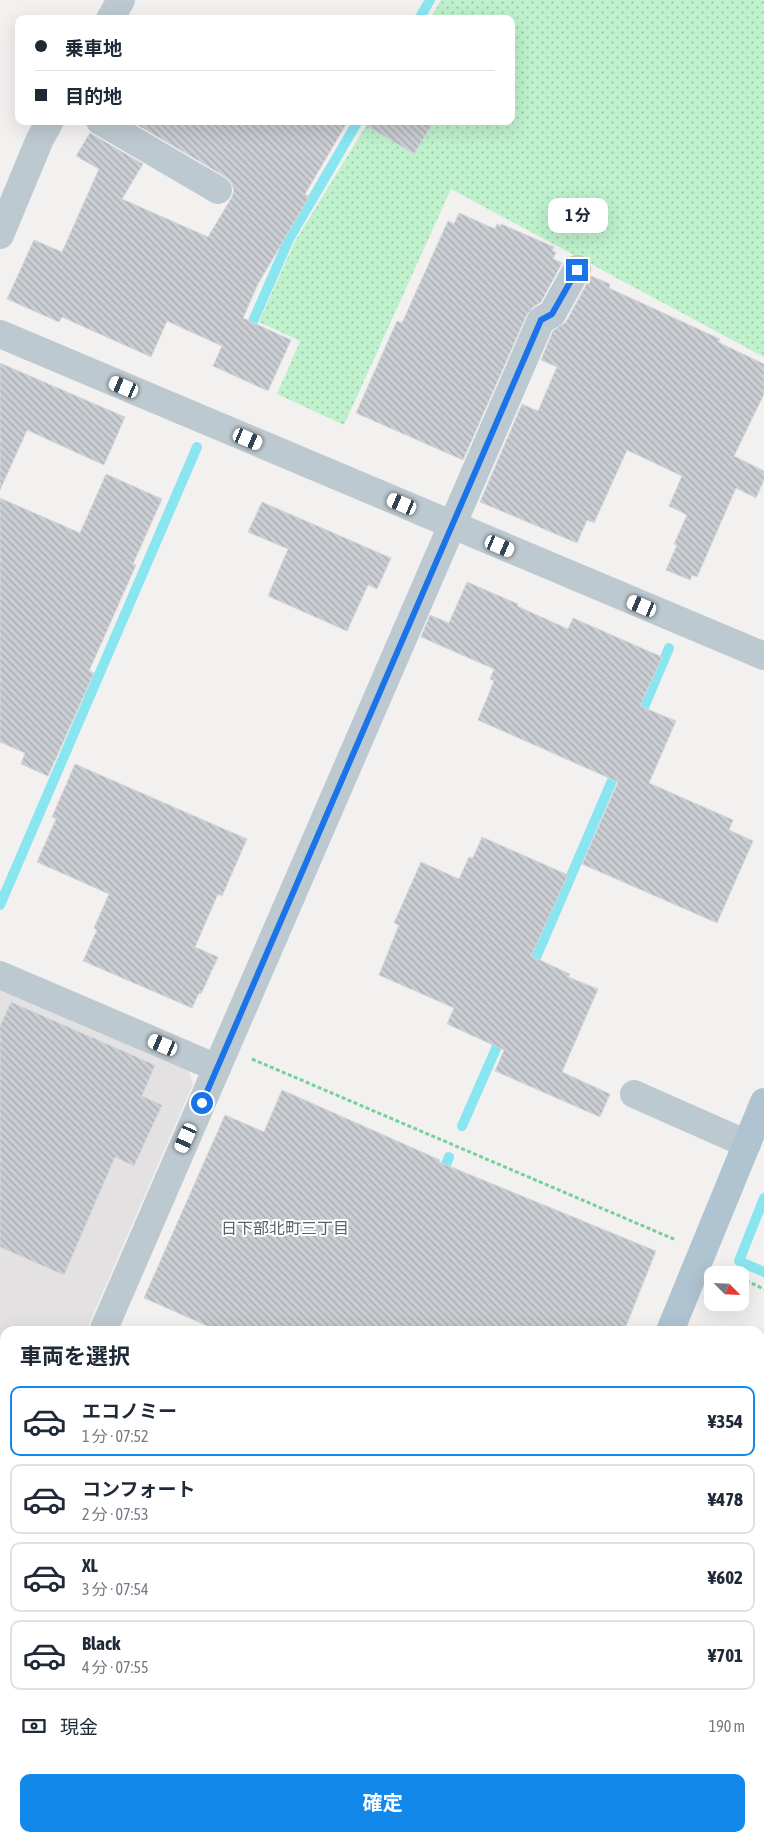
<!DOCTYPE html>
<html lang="ja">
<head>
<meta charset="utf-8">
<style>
  :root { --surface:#fff; --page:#f6f6f7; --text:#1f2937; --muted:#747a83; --line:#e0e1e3; --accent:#1288eb }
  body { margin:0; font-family:"Asap Condensed","Noto Sans JP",sans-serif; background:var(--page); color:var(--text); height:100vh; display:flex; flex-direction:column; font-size:19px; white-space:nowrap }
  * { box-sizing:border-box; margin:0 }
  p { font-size:16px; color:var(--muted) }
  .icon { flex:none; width:28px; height:28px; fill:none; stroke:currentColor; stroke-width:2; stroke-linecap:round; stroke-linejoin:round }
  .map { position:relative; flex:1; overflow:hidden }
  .side { position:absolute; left:0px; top:1326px; width:765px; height:516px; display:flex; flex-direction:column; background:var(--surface); border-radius:15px 15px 0 0; box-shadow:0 5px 20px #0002 }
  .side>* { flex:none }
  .guide { position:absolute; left:15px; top:15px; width:500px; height:110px; border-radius:10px; box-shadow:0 5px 20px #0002; display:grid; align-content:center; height:110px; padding:0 20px; background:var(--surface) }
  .needle { width:32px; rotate:114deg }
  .fabs { position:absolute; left:704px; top:1266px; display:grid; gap:10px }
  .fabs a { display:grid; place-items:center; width:45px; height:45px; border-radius:10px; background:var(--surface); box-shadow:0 5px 20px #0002; font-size:25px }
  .end { position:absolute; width:22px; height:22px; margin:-11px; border:6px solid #1a73e8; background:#fff; box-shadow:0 0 0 2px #fff }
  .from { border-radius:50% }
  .bubble { position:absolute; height:35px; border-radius:10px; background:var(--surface); box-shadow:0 5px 20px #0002; font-size:16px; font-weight:700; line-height:35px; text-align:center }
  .car { position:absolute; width:15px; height:30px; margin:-15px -8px; border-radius:6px; box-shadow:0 0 4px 1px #0007; background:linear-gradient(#fff 24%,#345 0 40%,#fff 0 76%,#345 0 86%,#fff 0) }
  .guide b { display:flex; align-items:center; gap:18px; height:48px; font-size:19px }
  .guide b+b { border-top:1px solid var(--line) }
  .guide i { width:12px; height:12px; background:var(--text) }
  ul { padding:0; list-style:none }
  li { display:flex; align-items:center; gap:15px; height:70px; margin:0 10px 8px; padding:0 10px; border:2px solid var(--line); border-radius:10px }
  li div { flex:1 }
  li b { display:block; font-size:19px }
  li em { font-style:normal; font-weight:700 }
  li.current { border-color:var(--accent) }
  li>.icon { width:45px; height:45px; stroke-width:1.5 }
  h2 { padding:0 20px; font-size:22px; line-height:60px }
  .pay { display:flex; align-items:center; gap:12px; height:55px; padding:0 20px; font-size:19px }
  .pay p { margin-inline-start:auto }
  .button { display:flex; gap:10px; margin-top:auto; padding:10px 20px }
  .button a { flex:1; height:58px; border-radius:10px; background:var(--accent); color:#fff; font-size:20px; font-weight:700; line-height:58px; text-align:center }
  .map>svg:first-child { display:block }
  .education { fill:#e4e1e2 }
  .grass { fill:url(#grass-dots) }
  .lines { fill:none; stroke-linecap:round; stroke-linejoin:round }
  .stream { stroke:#89e6f0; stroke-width:10 }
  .building { fill:url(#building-back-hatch); stroke:#d4d7dc }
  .path { stroke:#74d199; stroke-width:3; stroke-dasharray:4 2.5; stroke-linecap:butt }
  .minor { stroke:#bdc9d0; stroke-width:28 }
  .major { stroke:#afc3d0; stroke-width:28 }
  .route { stroke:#1a73e8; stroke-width:6 }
  .labels { text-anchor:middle; stroke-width:4; stroke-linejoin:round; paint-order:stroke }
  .neighbourhood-label { font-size:16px; fill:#5c6166; stroke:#fff }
</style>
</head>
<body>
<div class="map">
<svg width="764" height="1842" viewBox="0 0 764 1842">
  <defs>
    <pattern id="grass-dots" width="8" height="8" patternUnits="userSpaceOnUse" patternTransform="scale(1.25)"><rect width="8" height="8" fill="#bef1cc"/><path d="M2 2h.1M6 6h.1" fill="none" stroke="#9cc6a9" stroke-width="1.8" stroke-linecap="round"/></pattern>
    <pattern id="building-back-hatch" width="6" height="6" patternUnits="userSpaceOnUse" patternTransform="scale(1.25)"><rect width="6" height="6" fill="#caced3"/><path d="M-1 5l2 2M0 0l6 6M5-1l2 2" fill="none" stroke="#a6aaae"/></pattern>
  </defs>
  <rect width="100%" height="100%" fill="#f3f0f0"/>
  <path class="education" d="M 0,985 L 187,1066 L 193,1084 L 86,1331 L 5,1331 L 5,1518 L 0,1529 Z"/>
  <path class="grass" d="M 441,0 L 764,0 L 764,357 L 451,189 L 344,425 L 277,394 L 300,341 L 259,322 L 294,243 L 369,121 L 511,121 L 511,19 L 430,19 Z"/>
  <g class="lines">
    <g class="stream">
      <path d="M 419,19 L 430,0"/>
      <path d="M 247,335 L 289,239 L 358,121"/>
      <path d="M 639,719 L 669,648"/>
      <path d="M 0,905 L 197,447"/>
      <path d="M 531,969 L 617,769"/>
      <path d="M 462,1126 L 502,1035"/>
      <path d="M 441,1176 L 449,1157"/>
      <path d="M 764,1198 L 739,1261 L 764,1272"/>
      <path d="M 760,1596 L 764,1598"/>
      <path d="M 155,1842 L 157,1838"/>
      <path d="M 608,1842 L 610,1838"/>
    </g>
  </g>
  <g class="building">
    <path d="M 131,121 L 348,121 L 305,194 L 309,197 L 258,284 L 243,318 L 291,340 L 268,391 L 213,366 L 222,346 L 167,321 L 151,357 L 62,317 L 59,322 L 7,299 L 34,240 L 62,252 L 99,169 L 76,156 L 90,133 L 143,164 L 122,199 L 208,237 L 232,197 L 234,190 L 231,182 L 226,177 Z"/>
    <path d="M 359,121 L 434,121 L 414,154 Z"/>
    <path d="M 459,213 L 495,229 L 497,224 L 501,226 L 501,224 L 554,247 L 552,251 L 556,252 L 553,259 L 562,263 L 541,302 L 533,307 L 527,314 L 463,460 L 356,413 L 397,321 L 402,323 L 448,221 L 454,224 Z"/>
    <path d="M 591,276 L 610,284 L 609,288 L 720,339 L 718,342 L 764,364 L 764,394 L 734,456 L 764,471 L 764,480 L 756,498 L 736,488 L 697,577 L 692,575 L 690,580 L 666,570 L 677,545 L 674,544 L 687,515 L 669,506 L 682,476 L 627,450 L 594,523 L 587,520 L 577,543 L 480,502 L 522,404 L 538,411 L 557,367 L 541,360 L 553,331 L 566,322 Z"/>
    <path d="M 0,363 L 125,417 L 104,465 L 27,430 L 0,490 Z"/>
    <path d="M 106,474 L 162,499 L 133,564 L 136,565 L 89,671 L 94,673 L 48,776 L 21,764 L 25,753 L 0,742 L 0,498 L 80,533 Z"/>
    <path d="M 262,502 L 391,558 L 377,589 L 368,585 L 347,631 L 268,596 L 288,549 L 248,532 Z"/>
    <path d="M 467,582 L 518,604 L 517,606 L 568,629 L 573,618 L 662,657 L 640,706 L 676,721 L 649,783 L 733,820 L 729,830 L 753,841 L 717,923 L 582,864 L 618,782 L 478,720 L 494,681 L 490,679 L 494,669 L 421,637 L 430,615 L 449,623 Z"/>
    <path d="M 75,764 L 247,839 L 222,896 L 218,894 L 195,947 L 218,957 L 201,994 L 199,993 L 192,1008 L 83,961 L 97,930 L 94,928 L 109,894 L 37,862 L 56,819 L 52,817 Z"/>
    <path d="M 482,837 L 568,875 L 531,956 L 570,974 L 568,977 L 598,989 L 562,1072 L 610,1094 L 600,1117 L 495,1071 L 504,1050 L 447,1024 L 454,1008 L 379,975 L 399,925 L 394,923 L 421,862 L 459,879 L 469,857 L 473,858 Z"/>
    <path d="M 11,1002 L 155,1065 L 142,1096 L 162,1105 L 134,1166 L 115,1157 L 64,1275 L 0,1247 L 0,1026 Z"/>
    <path d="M 282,1090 L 440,1160 L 439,1162 L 656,1251 L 624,1331 L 219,1331 L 144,1298 L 225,1115 L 264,1132 Z"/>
  </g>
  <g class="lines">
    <g class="path">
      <path d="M 252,1059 L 676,1240"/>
      <path d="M 740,1278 L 764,1289"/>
    </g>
    <g class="minor">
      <path d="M 110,19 L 121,0"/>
      <path d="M 100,121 L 218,190"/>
      <path d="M 0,235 L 40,139 L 50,121"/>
      <path d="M 0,334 L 764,656"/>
      <path d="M 0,975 L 217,1068"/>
      <path d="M 634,1094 L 747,1144"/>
      <path d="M 103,1331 L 541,320 L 552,314 L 577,269"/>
      <path d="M 0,1567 L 5,1556"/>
      <path d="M 760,1806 L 764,1797"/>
      <path d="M 731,1838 L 741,1842"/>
    </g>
    <g class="major">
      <path d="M 670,1331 L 764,1102"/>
      <path d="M 449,1842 L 451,1838"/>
    </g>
  </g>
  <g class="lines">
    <path class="route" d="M 202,1103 L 541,320 L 552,314 L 577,270"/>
  </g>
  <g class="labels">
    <g class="neighbourhood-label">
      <text x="285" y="1234">日下部北町三丁目</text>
    </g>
  </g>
</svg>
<div class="fabs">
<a><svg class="needle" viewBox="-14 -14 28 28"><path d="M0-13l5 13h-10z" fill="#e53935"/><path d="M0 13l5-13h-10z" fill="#747a83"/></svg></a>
</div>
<i class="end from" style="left:202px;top:1103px"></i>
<i class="end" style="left:577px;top:270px"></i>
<div class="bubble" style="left:548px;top:198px;width:60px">1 分</div>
<i class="car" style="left:124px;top:387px;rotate:293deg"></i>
<i class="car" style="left:248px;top:439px;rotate:113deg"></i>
<i class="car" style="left:402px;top:504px;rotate:293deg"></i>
<i class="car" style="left:500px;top:546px;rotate:113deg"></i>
<i class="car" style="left:642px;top:606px;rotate:293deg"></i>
<i class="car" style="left:163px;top:1045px;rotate:293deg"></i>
<i class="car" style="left:186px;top:1138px;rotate:204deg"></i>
<div class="guide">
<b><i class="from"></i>乗車地</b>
<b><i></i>目的地</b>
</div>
<section class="side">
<h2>車両を選択</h2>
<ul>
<li class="current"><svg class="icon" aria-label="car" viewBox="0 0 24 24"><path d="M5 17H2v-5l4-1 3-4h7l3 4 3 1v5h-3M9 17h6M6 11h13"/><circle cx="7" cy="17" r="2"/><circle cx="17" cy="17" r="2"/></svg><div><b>エコノミー</b><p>1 分 · 07:52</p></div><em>¥354</em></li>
<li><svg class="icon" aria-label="car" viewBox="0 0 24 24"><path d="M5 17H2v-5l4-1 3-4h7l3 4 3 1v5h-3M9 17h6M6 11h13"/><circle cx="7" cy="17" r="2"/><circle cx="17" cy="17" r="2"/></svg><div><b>コンフォート</b><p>2 分 · 07:53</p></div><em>¥478</em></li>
<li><svg class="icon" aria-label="car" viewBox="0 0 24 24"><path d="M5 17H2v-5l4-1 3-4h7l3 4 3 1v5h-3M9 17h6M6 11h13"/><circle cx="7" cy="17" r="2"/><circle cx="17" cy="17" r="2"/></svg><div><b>XL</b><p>3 分 · 07:54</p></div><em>¥602</em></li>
<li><svg class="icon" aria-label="car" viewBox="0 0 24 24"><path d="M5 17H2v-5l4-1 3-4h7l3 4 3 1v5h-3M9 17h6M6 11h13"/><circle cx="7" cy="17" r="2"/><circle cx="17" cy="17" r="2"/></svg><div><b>Black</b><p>4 分 · 07:55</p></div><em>¥701</em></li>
</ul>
<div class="pay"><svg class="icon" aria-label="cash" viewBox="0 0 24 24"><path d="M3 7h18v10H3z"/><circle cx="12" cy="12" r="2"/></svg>現金<p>190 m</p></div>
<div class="button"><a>確定</a></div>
</section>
</div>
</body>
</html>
